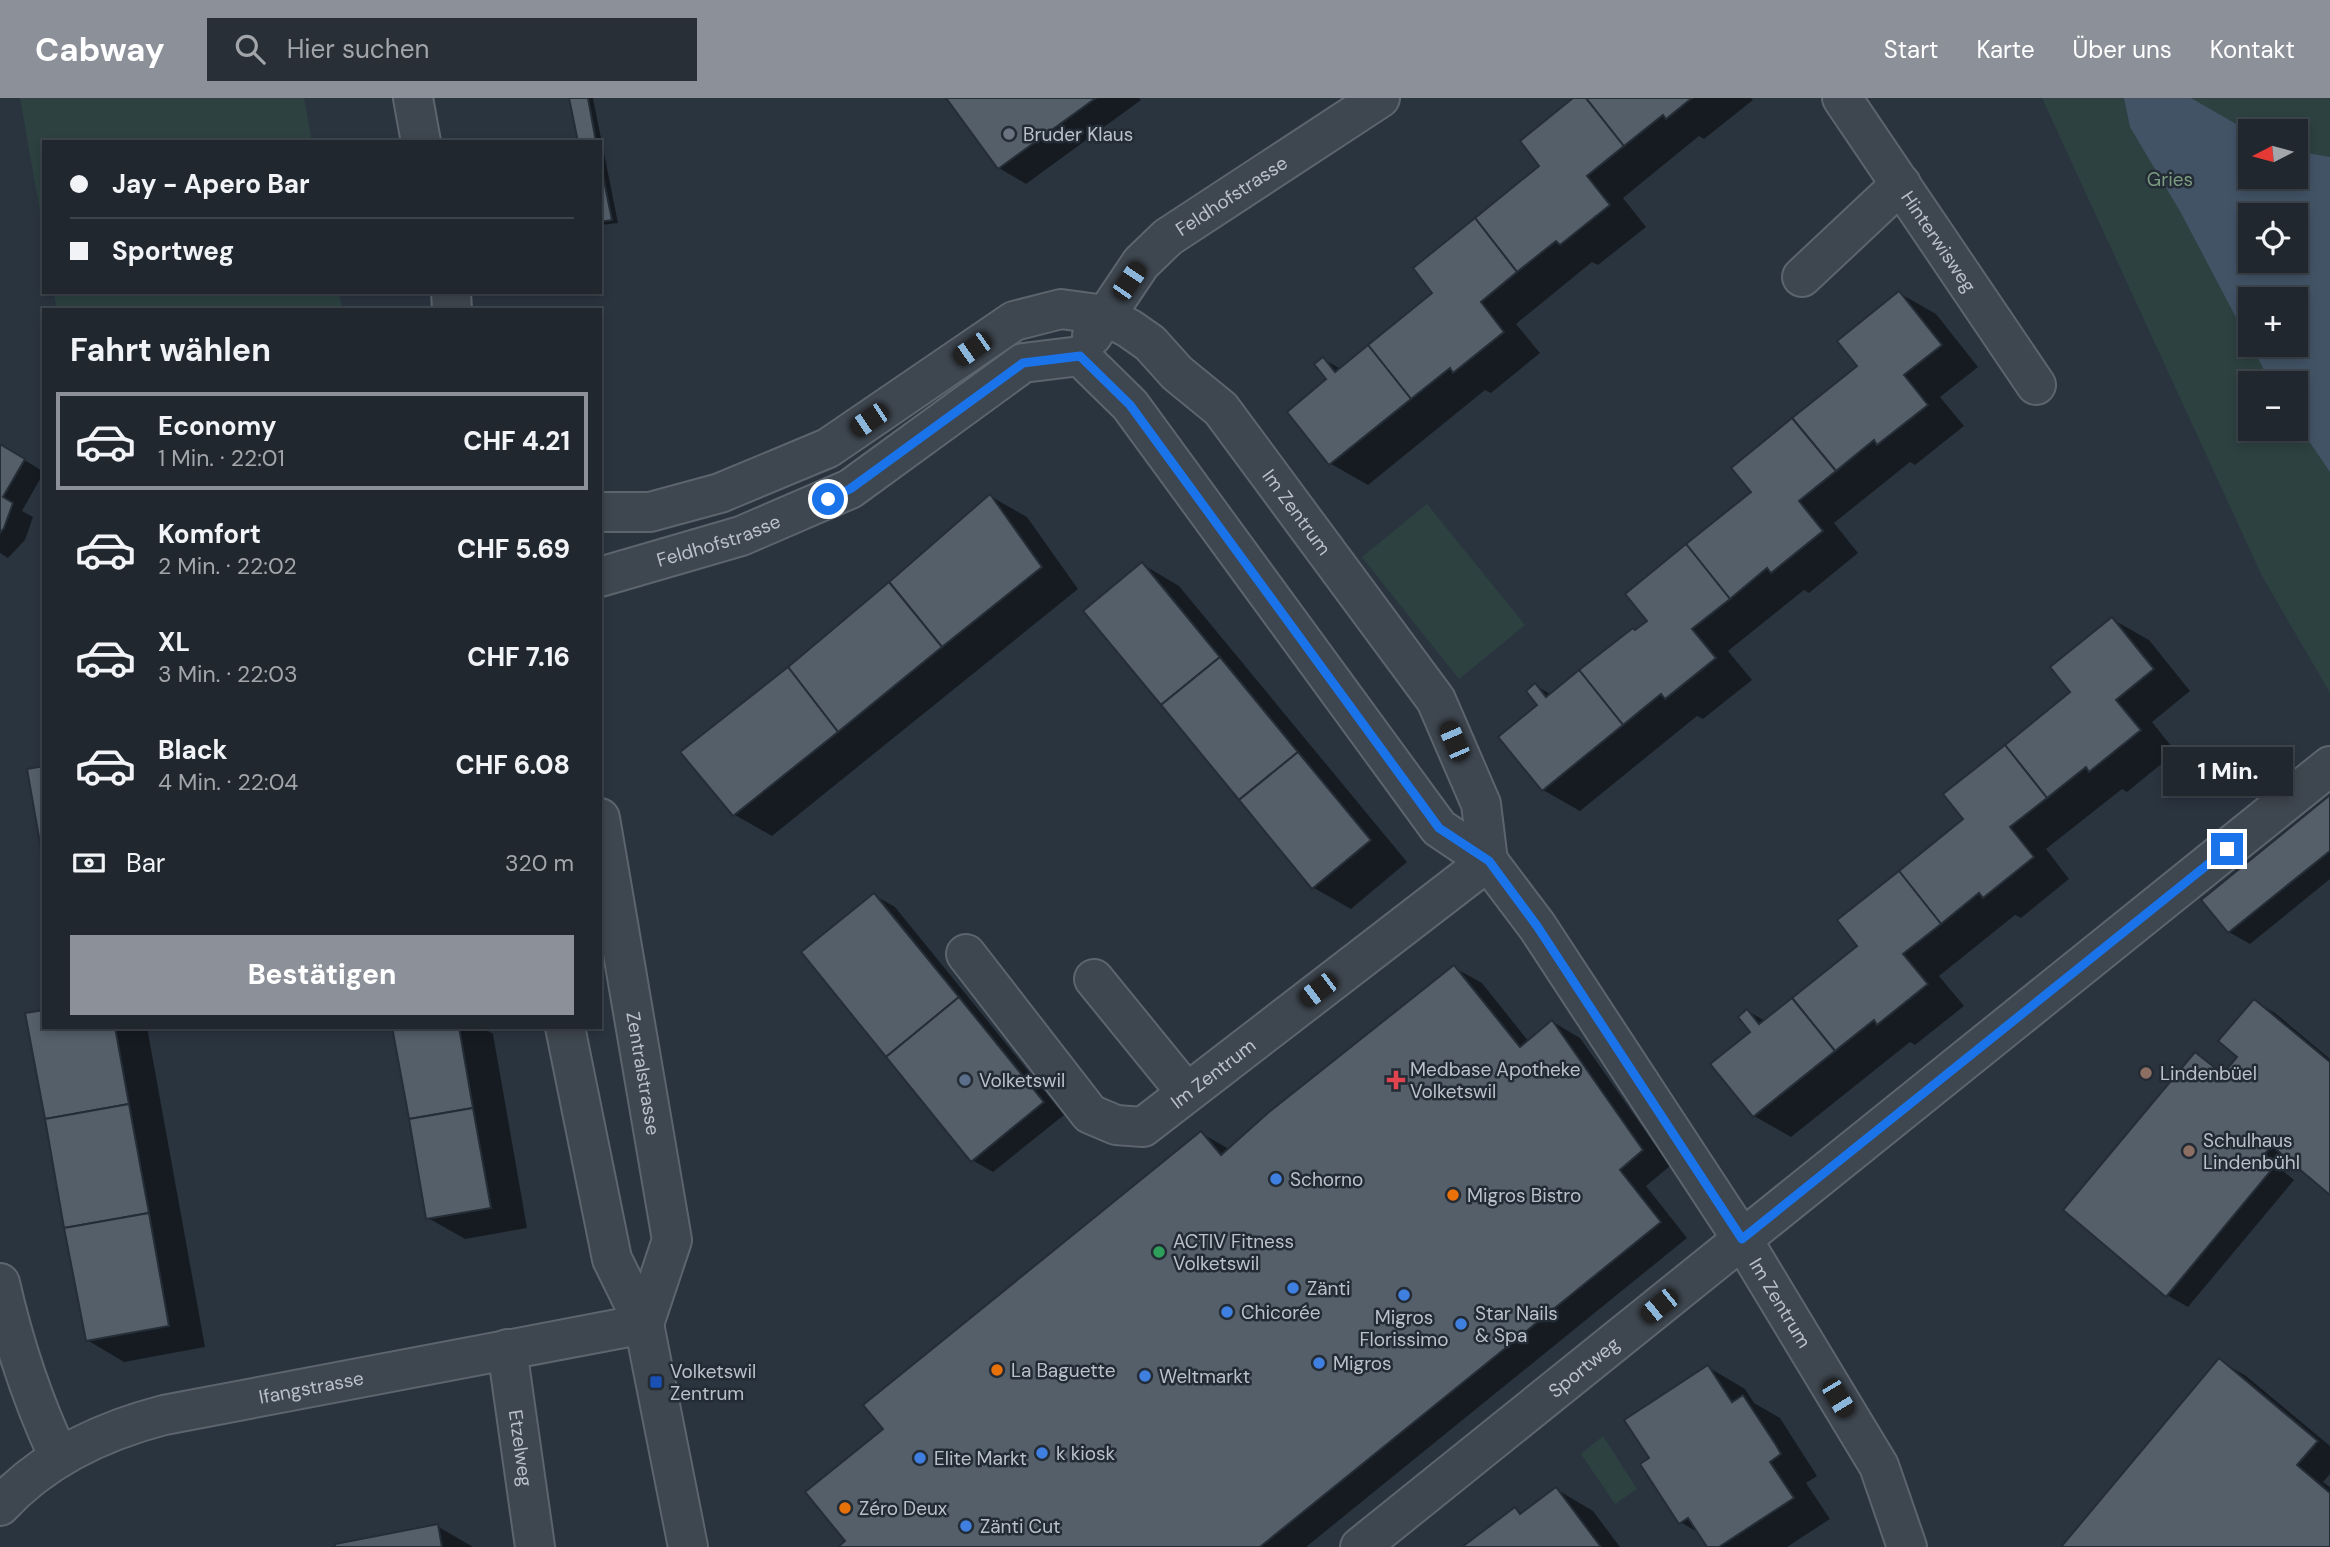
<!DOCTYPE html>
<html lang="de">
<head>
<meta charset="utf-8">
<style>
  :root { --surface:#20272f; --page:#282f37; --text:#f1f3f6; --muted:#a2a5aa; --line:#3d444b; --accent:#8c9099 }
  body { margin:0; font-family:"DM Sans",sans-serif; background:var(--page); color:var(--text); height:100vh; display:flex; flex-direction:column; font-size:26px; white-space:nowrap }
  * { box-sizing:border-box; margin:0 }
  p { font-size:23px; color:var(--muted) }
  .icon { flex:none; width:38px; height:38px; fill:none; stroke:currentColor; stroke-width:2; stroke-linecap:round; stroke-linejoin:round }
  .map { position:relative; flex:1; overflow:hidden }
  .drawer { position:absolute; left:42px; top:210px; width:560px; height:721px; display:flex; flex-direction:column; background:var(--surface); border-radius:0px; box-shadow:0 4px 10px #0003,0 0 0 2px var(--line) }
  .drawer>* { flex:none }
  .top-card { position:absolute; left:42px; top:42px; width:560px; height:154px; border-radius:0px; box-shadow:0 4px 10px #0003,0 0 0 2px var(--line); display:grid; align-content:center; height:154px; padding:0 28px; background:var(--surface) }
  .needle { width:46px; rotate:264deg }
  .fabs { position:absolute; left:2238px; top:21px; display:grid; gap:14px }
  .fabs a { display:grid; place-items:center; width:70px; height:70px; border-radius:0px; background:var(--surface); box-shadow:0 4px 10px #0003,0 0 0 2px var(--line); font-size:35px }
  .end { position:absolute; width:32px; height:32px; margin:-16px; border:9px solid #1a73e8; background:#fff; box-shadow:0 0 0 4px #fff }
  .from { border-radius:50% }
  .bubble { position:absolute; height:49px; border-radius:0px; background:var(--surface); box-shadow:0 4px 10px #0003,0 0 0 2px var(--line); font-size:23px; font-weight:800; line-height:49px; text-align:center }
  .car { position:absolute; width:21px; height:42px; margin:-21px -10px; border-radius:9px; box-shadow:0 0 5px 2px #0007; background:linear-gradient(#222 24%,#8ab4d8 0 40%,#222 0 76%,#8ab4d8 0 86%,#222 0) }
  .top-card b { display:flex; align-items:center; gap:24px; height:66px; font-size:26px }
  .top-card b+b { border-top:2px solid var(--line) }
  .top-card i { width:18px; height:18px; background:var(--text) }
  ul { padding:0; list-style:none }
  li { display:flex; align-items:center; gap:21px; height:98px; margin:0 14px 10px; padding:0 14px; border:4px solid transparent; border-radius:0px }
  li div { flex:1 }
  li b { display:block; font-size:26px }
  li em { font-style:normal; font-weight:800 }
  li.active { border-color:var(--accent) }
  li>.icon { width:63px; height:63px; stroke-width:1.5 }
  h2 { padding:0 28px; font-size:32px; line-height:84px }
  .pay { display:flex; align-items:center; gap:18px; height:77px; padding:0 28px; font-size:26px }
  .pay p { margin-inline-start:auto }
  .button { display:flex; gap:14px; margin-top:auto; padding:14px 28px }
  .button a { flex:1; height:80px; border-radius:0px; background:var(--accent); color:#fff; font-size:28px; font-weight:800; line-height:80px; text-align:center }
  header { display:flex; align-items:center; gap:42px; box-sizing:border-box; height:98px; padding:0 35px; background:var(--accent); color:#fff }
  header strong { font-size:33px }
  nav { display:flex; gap:38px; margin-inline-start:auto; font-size:24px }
  .search { width:490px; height:63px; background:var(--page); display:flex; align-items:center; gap:18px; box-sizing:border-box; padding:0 24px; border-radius:0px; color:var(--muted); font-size:26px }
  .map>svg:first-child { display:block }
  .green { fill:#2d4141; fill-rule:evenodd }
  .water { fill:#425366; fill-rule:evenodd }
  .shadow { fill:#0007 }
  .building { fill:#545f6a; stroke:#252d37; stroke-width:2 }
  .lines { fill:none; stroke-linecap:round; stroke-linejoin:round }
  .minor-casing { stroke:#5c646d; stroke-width:42 }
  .minor { stroke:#3e464f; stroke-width:38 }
  .route { stroke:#1a73e8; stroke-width:9 }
  .worship-dot { fill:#6b7280; stroke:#232b35; stroke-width:2.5 }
  .education-dot { fill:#8d6e63; stroke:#232b35; stroke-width:2.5 }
  .service-dot { fill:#5c6f8a; stroke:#232b35; stroke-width:2.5 }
  .health-dot { fill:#e0444e; stroke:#232b35; stroke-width:2.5 }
  .shop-dot { fill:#3f7fe0; stroke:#232b35; stroke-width:2.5 }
  .food-dot { fill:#e8710a; stroke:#232b35; stroke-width:2.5 }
  .leisure-dot { fill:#2e9e5b; stroke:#232b35; stroke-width:2.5 }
  .transit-dot { fill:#1a4fb4; stroke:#232b35; stroke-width:2.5 }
  .labels { text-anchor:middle; stroke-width:5; stroke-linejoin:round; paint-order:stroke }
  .poi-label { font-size:19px; fill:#bbc1ca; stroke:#232b35; text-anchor:start }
  .park-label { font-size:19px; fill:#7c9c82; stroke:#232b35 }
  .street-label { font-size:19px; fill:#bbc1ca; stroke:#232b35 }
</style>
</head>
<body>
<header>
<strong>Cabway</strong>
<div class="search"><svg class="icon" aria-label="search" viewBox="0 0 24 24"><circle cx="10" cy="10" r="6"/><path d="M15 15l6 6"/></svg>Hier suchen</div>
<nav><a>Start</a><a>Karte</a><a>Über uns</a><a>Kontakt</a></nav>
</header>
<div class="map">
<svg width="2330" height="1449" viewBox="0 0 2330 1449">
  <rect width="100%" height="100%" fill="#2a343f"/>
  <g class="green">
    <path d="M 20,0 L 304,0 L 312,44 L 44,44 L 44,136 Z"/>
    <path d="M 2042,0 L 2330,0 L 2330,595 L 2262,478 ZM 2250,33 L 2296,33 L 2296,79 L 2250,79 ZM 2250,117 L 2296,117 L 2296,163 L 2250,163 ZM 2250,201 L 2296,201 L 2296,247 L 2250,247 ZM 2250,285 L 2296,285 L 2296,331 L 2250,331 Z"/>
    <path d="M 54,194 L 339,194 L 342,212 L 57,212 Z"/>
    <path d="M 1427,406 L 1525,527 L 1459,581 L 1362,459 Z"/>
    <path d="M 1603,1338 L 1637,1391 L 1615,1406 L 1581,1356 Z"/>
  </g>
  <path class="water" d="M 2124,0 L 2191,0 L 2250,34 L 2250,79 L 2296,79 L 2296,53 L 2330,59 L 2330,374 L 2296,324 L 2296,285 L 2271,285 L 2251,247 L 2296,247 L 2296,201 L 2250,201 L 2250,246 L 2181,115 L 2130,29 ZM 2250,117 L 2296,117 L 2296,163 L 2250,163 Z"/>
  <g class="shadow">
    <path d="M 571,0 L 593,0 L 618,125 L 600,127 L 600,44 L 580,44 Z"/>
    <path d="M 948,0 L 1139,0 L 1141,2 L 1026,86 L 999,70 Z"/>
    <path d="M 1576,0 L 1751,0 L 1753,2 L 1704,41 L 1699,38 L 1623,100 L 1646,129 L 1598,167 L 1592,164 L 1516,226 L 1540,255 L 1491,295 L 1485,292 L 1368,387 L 1331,366 L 1289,314 L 1329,282 L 1323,261 L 1341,271 L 1435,196 L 1542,68 Z"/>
    <path d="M 1899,195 L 1936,216 L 1978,269 L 1940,299 L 1964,328 L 1915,367 L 1910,364 L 1834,425 L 1858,455 L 1809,495 L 1804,492 L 1728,553 L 1752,582 L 1703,621 L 1697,618 L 1580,713 L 1543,692 L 1540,608 L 1535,587 L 1552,597 L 1649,523 L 1859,268 Z"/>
    <path d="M 0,347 L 44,374 L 22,413 L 33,419 L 25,442 L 8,460 L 0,455 Z"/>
    <path d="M 990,398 L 1027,419 L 1078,491 L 772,738 L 735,717 L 683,654 L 789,570 Z"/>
    <path d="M 1142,466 L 1179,488 L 1407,764 L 1351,811 L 1314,790 Z"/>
    <path d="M 2112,521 L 2149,542 L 2190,593 L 2152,624 L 2176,654 L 2127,694 L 2122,691 L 2046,751 L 2069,781 L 2021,820 L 2015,817 L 1939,878 L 1964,908 L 1915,947 L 1910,944 L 1791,1039 L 1754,1018 L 1713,966 L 1752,934 L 1748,913 L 1765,923 L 1859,848 L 2072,594 Z"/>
    <path d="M 2330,699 L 2330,781 L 2250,846 L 2229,834 Z"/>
    <path d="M 874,797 L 895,809 L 1064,1017 L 993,1074 L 972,1062 Z"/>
    <path d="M 1455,870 L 1482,885 L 1529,944 L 1553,924 L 1580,940 L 1670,1068 L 1646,1088 L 1687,1140 L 1306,1449 L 841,1449 L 847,1444 L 886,1331 L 1201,1035 L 1229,1051 Z"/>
    <path d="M 2254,903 L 2275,915 L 2330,961 L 2330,1094 L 2291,1061 L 2282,1072 L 2294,1082 L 2188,1209 L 2167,1197 L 2196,956 L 2225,976 L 2240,959 Z"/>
    <path d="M 44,929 L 147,929 L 205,1249 L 124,1264 L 87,1242 Z"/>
    <path d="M 394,929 L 481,929 L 493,936 L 527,1130 L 465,1141 L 428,1120 Z"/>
    <path d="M 2219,1262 L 2246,1278 L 2330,1348 L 2330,1376 L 2323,1384 L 2330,1389 L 2330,1449 L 2063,1449 Z"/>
    <path d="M 1708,1269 L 1745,1291 L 1754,1305 L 1780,1320 L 1817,1378 L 1806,1385 L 1830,1421 L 1787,1449 L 1709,1449 L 1701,1436 L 1680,1424 L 1652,1361 Z"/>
    <path d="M 1556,1391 L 1593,1413 L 1620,1449 L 1464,1449 L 1515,1411 L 1523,1416 Z"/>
    <path d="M 437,1428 L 473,1449 L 330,1449 Z"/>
  </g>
  <g class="building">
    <path d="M 569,0 L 588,0 L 596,44 L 578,44 Z"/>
    <path d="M 946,0 L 1096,0 L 998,71 Z"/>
    <path d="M 1573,0 L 1586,0 L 1624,48 L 1587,78 L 1610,107 L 1560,147 L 1556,143 L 1517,174 L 1475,120 L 1539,68 L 1520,43 Z"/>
    <path d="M 1586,0 L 1692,0 L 1666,21 L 1663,17 L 1624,48 Z"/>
    <path d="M 600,63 L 612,122 L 600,124 Z"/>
    <path d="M 1475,120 L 1517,174 L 1481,204 L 1504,234 L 1453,275 L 1450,270 L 1411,301 L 1368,247 L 1432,195 L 1413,170 Z"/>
    <path d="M 1899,193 L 1942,247 L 1904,277 L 1928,307 L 1877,347 L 1874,342 L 1836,373 L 1792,320 L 1857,268 L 1837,243 Z"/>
    <path d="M 1368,247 L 1411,301 L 1329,367 L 1287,314 L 1326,281 L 1314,266 L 1323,259 L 1335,274 Z"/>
    <path d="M 1792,320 L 1836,373 L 1799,403 L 1823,433 L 1771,475 L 1767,470 L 1730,501 L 1686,446 L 1751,394 L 1731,370 Z"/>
    <path d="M 0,346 L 25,361 L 3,399 L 13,405 L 4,430 L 0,435 Z"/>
    <path d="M 990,396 L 1042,469 L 942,549 L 889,484 Z"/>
    <path d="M 1686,446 L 1730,501 L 1692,531 L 1716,560 L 1665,601 L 1661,596 L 1623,627 L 1579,572 L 1633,530 L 1635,532 L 1647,523 L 1625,496 Z"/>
    <path d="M 1142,464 L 1220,559 L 1161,607 L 1083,513 Z"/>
    <path d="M 889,484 L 942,549 L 838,634 L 788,569 Z"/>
    <path d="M 2112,519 L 2154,571 L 2116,602 L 2141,632 L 2089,674 L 2086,669 L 2047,700 L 2005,647 L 2070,594 L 2050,569 Z"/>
    <path d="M 1220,559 L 1298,654 L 1239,702 L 1161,607 Z"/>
    <path d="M 788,569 L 838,634 L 733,718 L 680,654 Z"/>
    <path d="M 1579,572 L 1623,627 L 1542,693 L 1498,639 L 1537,607 L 1526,593 L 1535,585 L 1546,599 Z"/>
    <path d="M 2005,647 L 2047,700 L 2010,729 L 2034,759 L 1983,800 L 1979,795 L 1941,826 L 1899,773 L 1963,721 L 1943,696 Z"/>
    <path d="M 1298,654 L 1371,742 L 1312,791 L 1239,702 Z"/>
    <path d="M 44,668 L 44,750 L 41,751 L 27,671 Z"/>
    <path d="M 2330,697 L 2330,753 L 2228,835 L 2201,802 Z"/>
    <path d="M 1899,773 L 1941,826 L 1903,856 L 1928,886 L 1877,927 L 1874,922 L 1835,953 L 1792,900 L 1857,848 L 1837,822 Z"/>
    <path d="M 874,795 L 959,899 L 886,959 L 801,854 Z"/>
    <path d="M 1454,867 L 1520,949 L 1552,922 L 1643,1052 L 1620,1072 L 1661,1124 L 1260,1449 L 838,1449 L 845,1443 L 805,1394 L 883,1331 L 863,1307 L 1201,1033 L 1221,1057 L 1269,1014 Z"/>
    <path d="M 959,899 L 1044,1004 L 971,1064 L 886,959 Z"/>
    <path d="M 1792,900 L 1835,953 L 1753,1019 L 1710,966 L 1750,934 L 1738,919 L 1747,911 L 1759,926 Z"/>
    <path d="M 2254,901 L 2330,964 L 2330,1097 L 2272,1048 L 2262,1059 L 2274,1069 L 2166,1199 L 2063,1112 L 2195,954 L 2223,976 L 2237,959 L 2218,943 Z"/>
    <path d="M 44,912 L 44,929 L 115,929 L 129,1006 L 45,1021 L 25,915 Z"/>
    <path d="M 392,929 L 459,929 L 473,1010 L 409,1021 Z"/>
    <path d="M 129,1006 L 149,1115 L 64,1130 L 45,1021 Z"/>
    <path d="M 473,1010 L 491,1110 L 426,1121 L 409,1021 Z"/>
    <path d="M 149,1115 L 169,1228 L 86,1243 L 64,1130 Z"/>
    <path d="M 2219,1260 L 2318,1343 L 2297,1367 L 2330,1395 L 2330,1449 L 2061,1449 Z"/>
    <path d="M 1708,1267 L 1732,1304 L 1743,1297 L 1776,1347 L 1781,1356 L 1770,1364 L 1794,1400 L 1719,1449 L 1707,1449 L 1688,1420 L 1679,1426 L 1640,1366 L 1649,1360 L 1624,1322 Z"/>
    <path d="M 1556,1389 L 1601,1449 L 1462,1449 L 1515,1409 L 1520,1416 Z"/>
    <path d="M 438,1426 L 442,1449 L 335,1449 L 335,1446 Z"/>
  </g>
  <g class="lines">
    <defs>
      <g id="minor">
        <path d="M 413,0 L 421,44"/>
        <path id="s1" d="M 1842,0 L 2036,287"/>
        <path d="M 1802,179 L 1901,86"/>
        <path d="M 451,194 L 452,212"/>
        <path id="s2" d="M 1092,238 L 1141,165 L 1168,139 L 1380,0"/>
        <path id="s3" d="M 1080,258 L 1130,307 L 1439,730 L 1488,763 L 1537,828 L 1742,1141 L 1879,1368 L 1907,1449"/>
        <path id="s4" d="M 600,414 L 650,414 L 720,395 L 828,350 L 1014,223 L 1061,211 L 1105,217 L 1130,231 L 1150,245 L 1177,275 L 1221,311 L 1436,602 L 1481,706 L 1488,763"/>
        <path id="s5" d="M 600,479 L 741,438 L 850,391 L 1023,265 L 1080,258"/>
        <path id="s6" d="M 600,720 L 672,1142 L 644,1226"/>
        <path id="s7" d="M 966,856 L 1090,1016 L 1116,1027 L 1143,1029 L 1488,763"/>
        <path d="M 1094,881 L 1186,994"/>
        <path d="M 565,929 L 612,1161 L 644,1226 L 688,1449"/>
        <path d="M 0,1185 C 14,1247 32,1302 59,1359"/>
        <path id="s8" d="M 507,1251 L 535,1449"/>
        <path id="s9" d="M 0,1408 C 44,1360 102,1333 164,1317 L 644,1226"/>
        <path id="s10" d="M 1360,1449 L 2330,668"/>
      </g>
    </defs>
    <use href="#minor" class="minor-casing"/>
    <use href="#minor" class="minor"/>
  </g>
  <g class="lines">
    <path class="route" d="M 828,401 L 850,391 L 1023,265 L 1080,258 L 1130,307 L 1439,730 L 1489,763 L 1537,828 L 1742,1141 L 2227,751"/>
  </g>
  <circle class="worship-dot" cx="1009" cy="36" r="7"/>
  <g class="education-dot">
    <circle cx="2146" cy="975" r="7"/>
    <circle cx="2189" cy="1053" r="7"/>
  </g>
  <circle class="service-dot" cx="965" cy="982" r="7"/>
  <path class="health-dot" d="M1392.5 971.5h7v7h7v7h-7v7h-7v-7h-7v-7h7z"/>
  <g class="shop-dot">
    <circle cx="1276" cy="1081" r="7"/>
    <circle cx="1293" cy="1190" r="7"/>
    <circle cx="1404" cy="1197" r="7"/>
    <circle cx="1227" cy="1214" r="7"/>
    <circle cx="1461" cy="1226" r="7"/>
    <circle cx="1319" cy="1265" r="7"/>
    <circle cx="1145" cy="1278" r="7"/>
    <circle cx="1042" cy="1355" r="7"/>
    <circle cx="920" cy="1360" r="7"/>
    <circle cx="966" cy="1428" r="7"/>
  </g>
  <g class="food-dot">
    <circle cx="1453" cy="1097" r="7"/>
    <circle cx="997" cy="1272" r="7"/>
    <circle cx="845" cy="1410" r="7"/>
  </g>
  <circle class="leisure-dot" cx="1159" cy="1154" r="7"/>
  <rect class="transit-dot" x="649" y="1277" width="14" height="14" rx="3.5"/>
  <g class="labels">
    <g class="poi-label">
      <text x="1023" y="43">Bruder Klaus</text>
      <text x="1410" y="978">Medbase Apotheke<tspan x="1410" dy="22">Volketswil</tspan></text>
      <text x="2160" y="982">Lindenbüel</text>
      <text x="979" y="989">Volketswil</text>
      <text x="2203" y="1049">Schulhaus<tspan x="2203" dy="22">Lindenbühl</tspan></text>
      <text x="1290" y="1088">Schorno</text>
      <text x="1467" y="1104">Migros Bistro</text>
      <text x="1173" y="1150">ACTIV Fitness<tspan x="1173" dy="22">Volketswil</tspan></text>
      <text x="1307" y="1197">Zänti</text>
      <text x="1241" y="1221">Chicorée</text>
      <text x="1475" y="1222">Star Nails<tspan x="1475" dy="22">&amp; Spa</tspan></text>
      <text x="1404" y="1226" text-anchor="middle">Migros<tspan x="1404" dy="22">Florissimo</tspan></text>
      <text x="1333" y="1272">Migros</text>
      <text x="1011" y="1279">La Baguette</text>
      <text x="670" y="1280">Volketswil<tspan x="670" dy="22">Zentrum</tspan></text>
      <text x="1159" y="1285">Weltmarkt</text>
      <text x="1056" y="1362">k kiosk</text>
      <text x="934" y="1367">Elite Markt</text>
      <text x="859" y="1417">Zéro Deux</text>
      <text x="980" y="1435">Zänti Cut</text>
    </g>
    <g class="park-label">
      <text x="2170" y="88">Gries</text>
    </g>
    <g class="street-label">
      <text dy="7" stroke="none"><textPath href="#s2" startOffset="201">Feldhofstrasse</textPath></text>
      <text dy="7" stroke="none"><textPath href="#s1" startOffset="173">Hinterwisweg</textPath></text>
      <text dy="7" stroke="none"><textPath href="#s4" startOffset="836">Im Zentrum</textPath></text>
      <text dy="7" stroke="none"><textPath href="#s5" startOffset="124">Feldhofstrasse</textPath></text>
      <text dy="7" stroke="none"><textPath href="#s7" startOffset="346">Im Zentrum</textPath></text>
      <text dy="7" stroke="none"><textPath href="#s6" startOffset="259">Zentralstrasse</textPath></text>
      <text dy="7" stroke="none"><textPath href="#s3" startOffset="1183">Im Zentrum</textPath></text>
      <text dy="7" stroke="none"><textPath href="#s10" startOffset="287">Sportweg</textPath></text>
      <text dy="7" stroke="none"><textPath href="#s9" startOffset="340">Ifangstrasse</textPath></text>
      <text dy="7" stroke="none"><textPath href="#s8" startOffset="100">Etzelweg</textPath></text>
    </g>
  </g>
</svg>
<div class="fabs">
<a><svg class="needle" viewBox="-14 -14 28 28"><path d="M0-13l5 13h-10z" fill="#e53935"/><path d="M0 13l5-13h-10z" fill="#a2a5aa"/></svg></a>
<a><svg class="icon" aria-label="locate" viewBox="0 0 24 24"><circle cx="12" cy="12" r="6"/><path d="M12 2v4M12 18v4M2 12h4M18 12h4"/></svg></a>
<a>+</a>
<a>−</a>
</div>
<i class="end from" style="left:828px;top:401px"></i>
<i class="end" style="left:2227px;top:751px"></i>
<div class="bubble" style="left:2163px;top:649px;width:130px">1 Min.</div>
<i class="car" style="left:1129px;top:183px;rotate:34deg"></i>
<i class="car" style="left:972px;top:251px;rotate:235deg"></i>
<i class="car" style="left:869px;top:322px;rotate:236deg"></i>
<i class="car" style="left:1454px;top:643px;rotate:337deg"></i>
<i class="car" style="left:1318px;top:892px;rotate:233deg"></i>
<i class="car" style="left:1659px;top:1208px;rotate:231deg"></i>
<i class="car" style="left:1838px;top:1300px;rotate:149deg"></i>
<div class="top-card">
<b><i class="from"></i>Jay - Apero Bar</b>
<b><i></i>Sportweg</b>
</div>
<section class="drawer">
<h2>Fahrt wählen</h2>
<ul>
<li class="active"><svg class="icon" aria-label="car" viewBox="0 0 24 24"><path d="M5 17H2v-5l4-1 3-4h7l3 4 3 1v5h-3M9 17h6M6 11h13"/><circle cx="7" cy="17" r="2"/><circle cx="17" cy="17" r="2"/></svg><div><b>Economy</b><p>1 Min. · 22:01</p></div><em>CHF 4.21</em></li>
<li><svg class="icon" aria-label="car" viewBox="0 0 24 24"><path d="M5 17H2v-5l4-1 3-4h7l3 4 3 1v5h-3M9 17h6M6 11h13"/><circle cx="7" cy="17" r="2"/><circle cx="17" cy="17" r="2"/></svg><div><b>Komfort</b><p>2 Min. · 22:02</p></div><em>CHF 5.69</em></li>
<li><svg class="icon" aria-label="car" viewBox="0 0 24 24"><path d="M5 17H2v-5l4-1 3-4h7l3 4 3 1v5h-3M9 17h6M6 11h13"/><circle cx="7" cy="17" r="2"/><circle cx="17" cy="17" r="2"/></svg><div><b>XL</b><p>3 Min. · 22:03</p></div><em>CHF 7.16</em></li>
<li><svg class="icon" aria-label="car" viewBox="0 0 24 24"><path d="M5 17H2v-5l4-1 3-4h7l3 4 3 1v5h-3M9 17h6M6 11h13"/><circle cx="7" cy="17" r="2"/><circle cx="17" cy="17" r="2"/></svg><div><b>Black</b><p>4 Min. · 22:04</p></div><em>CHF 6.08</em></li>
</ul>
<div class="pay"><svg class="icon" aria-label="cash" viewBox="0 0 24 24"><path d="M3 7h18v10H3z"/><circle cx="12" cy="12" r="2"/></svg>Bar<p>320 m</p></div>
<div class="button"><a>Bestätigen</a></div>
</section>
</div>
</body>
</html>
